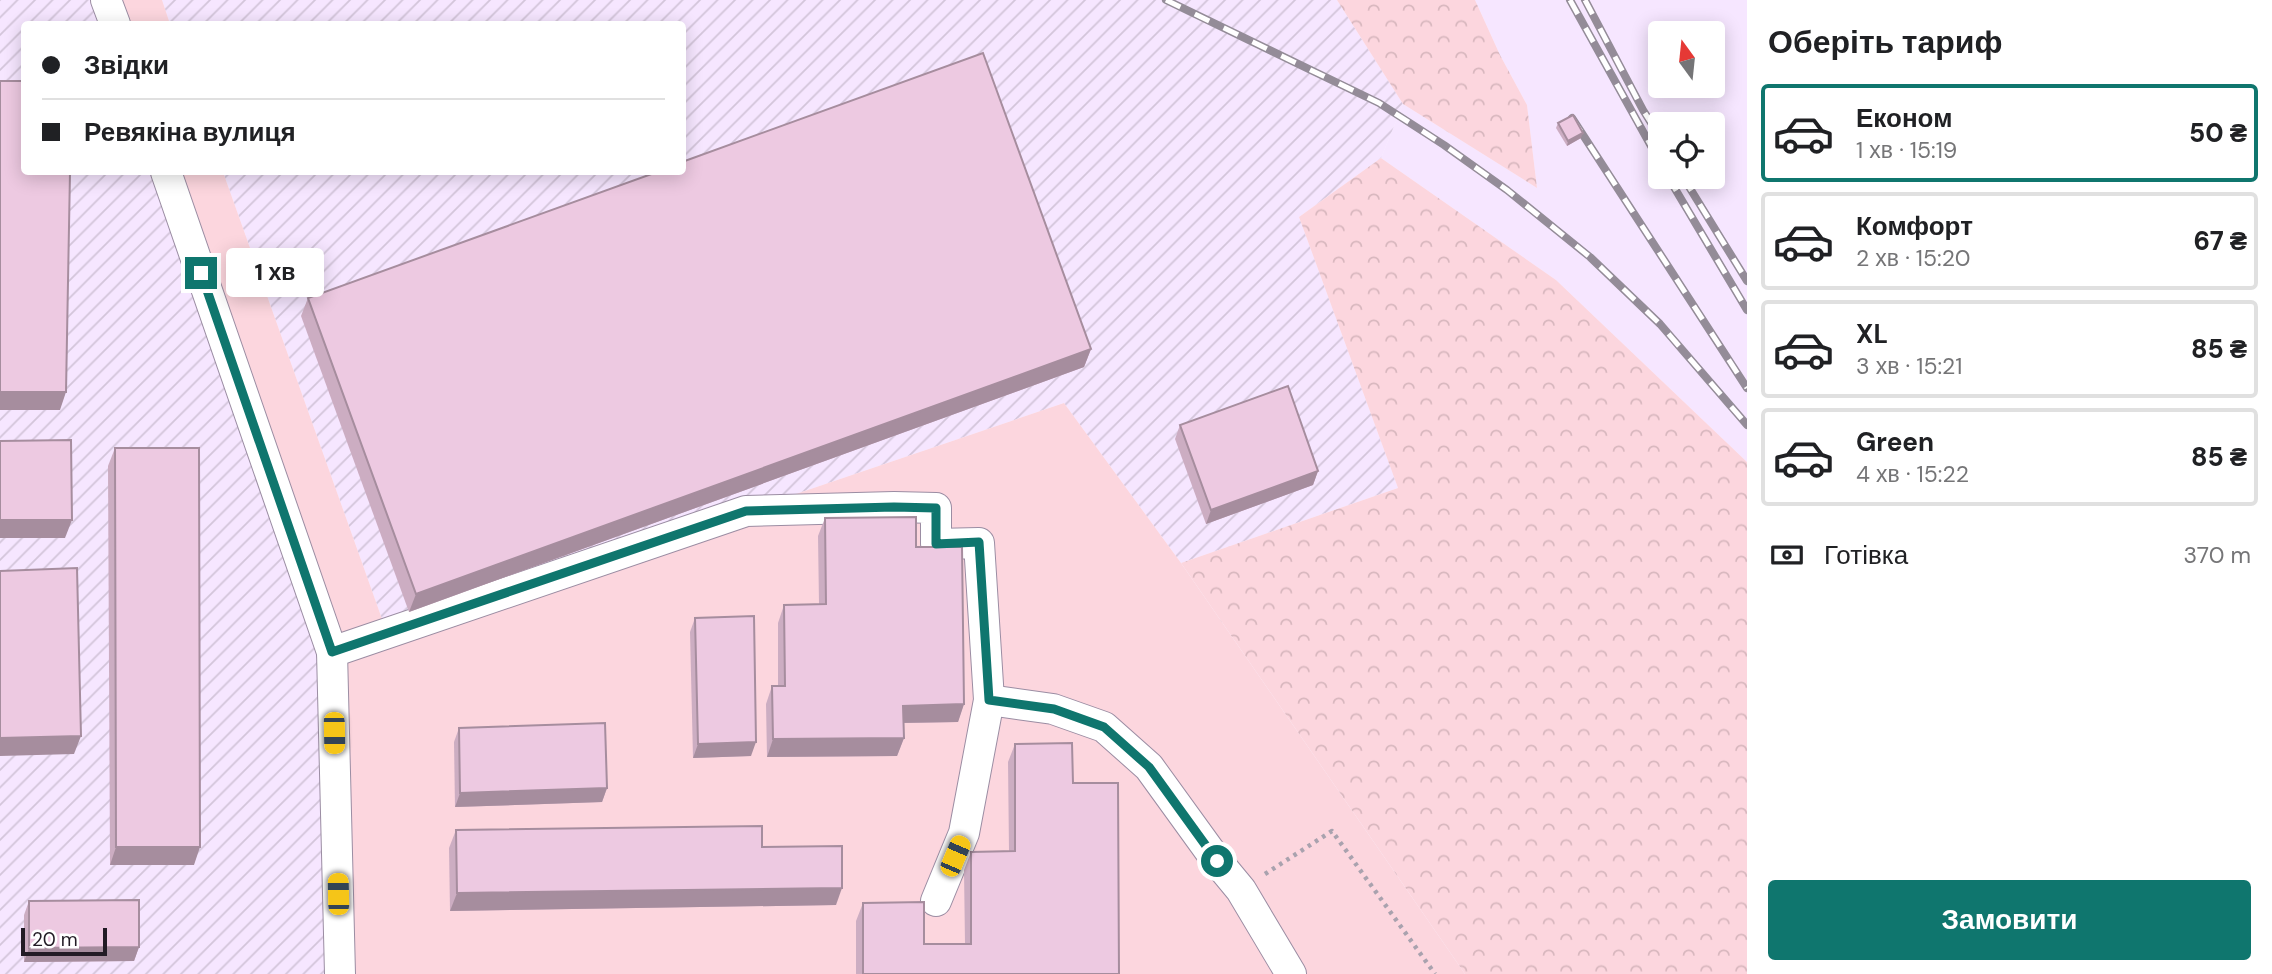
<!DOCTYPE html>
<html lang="uk">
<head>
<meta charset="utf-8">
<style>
  :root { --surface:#fff; --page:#f6f6f6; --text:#202124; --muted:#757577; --line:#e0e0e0; --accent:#0f766e }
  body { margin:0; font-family:"DM Sans",sans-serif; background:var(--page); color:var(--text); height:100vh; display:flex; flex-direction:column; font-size:26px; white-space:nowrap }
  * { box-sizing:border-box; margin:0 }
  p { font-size:23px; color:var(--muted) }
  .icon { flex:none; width:38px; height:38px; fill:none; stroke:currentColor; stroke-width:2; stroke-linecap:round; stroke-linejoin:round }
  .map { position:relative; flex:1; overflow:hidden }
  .sheet { display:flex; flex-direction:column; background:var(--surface); width:525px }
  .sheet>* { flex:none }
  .banner { position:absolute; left:21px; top:21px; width:665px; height:154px; border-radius:7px; box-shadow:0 4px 18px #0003; display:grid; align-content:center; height:154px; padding:0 21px; background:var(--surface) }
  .needle { width:46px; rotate:345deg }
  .fabs { position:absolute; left:1648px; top:21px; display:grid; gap:14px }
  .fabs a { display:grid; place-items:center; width:77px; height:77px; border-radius:7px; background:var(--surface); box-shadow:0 4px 18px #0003; font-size:35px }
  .scale { position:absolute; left:21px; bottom:18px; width:86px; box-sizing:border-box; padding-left:7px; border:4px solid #221c25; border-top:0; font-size:19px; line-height:24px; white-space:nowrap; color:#221c25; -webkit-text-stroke:5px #fff; paint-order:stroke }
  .end { position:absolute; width:32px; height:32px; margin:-16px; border:9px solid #0f766e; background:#fff; box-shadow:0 0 0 4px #fff }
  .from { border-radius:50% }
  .bubble { position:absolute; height:49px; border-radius:7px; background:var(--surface); box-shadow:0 4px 18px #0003; font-size:23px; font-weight:800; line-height:49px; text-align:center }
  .car { position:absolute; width:21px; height:42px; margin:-21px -10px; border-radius:9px; box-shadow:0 0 5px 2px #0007; background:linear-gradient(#f5c518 24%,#345 0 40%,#f5c518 0 76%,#345 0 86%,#f5c518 0) }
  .banner b { display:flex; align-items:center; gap:24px; height:66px; font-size:26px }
  .banner b+b { border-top:2px solid var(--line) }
  .banner i { width:18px; height:18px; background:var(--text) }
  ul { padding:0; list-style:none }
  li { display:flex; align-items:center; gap:21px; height:98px; margin:0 14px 10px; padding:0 7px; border:4px solid var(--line); border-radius:7px }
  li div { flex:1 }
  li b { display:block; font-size:26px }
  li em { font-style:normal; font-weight:800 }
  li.selected { border-color:var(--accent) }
  li>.icon { width:63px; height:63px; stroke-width:1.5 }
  h2 { padding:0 21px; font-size:32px; line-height:84px }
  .pay { display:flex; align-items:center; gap:18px; height:77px; padding:0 21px; font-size:26px }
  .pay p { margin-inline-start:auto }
  .action { display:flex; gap:14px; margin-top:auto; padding:14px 21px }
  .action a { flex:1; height:80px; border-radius:7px; background:var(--accent); color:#fff; font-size:28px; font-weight:800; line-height:80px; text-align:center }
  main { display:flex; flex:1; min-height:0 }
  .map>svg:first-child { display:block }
  .built { fill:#f6e6ff; fill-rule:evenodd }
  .industrial { fill:url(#industrial-furrows) }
  .green { fill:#fcd6de }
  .forest { fill:url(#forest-crowns) }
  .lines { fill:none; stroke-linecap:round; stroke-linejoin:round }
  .minor-casing { stroke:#9b8da3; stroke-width:32 }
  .path { stroke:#a9a2ae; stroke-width:4.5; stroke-dasharray:3.5 5; stroke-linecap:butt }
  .minor { stroke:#fff; stroke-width:30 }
  .rail-casing { stroke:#948c98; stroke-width:8 }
  .rail { stroke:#fff; stroke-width:5; stroke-dasharray:16; stroke-linecap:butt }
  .wall { fill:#ccadc2 }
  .shaded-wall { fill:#a68d9e }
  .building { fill:#edc9e1; stroke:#a68d9e; stroke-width:2 }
  .route { stroke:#0f766e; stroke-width:9 }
</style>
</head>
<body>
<main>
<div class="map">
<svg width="1747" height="974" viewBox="0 0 1747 974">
  <defs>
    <pattern id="industrial-furrows" width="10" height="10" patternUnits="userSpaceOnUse" patternTransform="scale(1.75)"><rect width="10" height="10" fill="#f6e6ff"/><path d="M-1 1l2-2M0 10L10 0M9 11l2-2" fill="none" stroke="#d3c5da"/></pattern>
    <pattern id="forest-crowns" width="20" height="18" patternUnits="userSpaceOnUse" patternTransform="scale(1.75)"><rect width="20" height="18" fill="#fcd6de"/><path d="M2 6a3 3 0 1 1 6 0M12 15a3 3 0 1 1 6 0" fill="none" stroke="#d8b7be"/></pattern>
  </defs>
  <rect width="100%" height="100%" fill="#faf1ff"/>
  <path class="built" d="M 1475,0 L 1747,0 L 1747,462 L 1556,280 L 1381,158 L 1403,104 L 1537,188 L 1527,105 L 1500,55 ZM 1661,33 L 1713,33 L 1713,86 L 1661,86 ZM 1661,124 L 1713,124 L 1713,177 L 1661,177 Z"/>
  <g class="industrial">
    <path d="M 0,0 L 106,0 L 115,24 L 24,24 L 24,172 L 166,172 L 332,652 L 340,974 L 0,974 Z"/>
    <path d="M 162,0 L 1337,0 L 1403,104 L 1381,158 L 1299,217 L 1398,488 L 1181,563 L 1064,403 L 387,633 L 223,172 L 682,172 L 682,24 L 170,24 Z"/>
  </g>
  <g class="green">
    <path d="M 106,0 L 162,0 L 170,24 L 115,24 Z"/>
    <path d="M 166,172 L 223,172 L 387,633 L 1064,403 L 1181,563 L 1465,974 L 340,974 L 332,652 Z"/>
  </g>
  <g class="forest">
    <path d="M 1337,0 L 1475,0 L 1500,55 L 1527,105 L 1537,188 L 1403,104 Z"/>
    <path d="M 1381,158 L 1556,280 L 1747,462 L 1747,974 L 1465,974 L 1181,563 L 1398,488 L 1299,217 Z"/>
  </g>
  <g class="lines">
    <defs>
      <g id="minor">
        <path d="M 106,0 L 115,24"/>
        <path d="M 166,172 L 332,652 L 340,974"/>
        <path d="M 332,652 L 746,511 L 894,507 L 936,508 L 936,544 L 979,543 L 989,700 L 964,833 L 936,901"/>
        <path d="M 989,700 L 1053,709 L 1104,727 L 1149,767 L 1217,861 L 1241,890 L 1291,974"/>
      </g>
    </defs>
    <use href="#minor" class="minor-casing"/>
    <path class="path" d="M 1265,874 L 1332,831 L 1435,974"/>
    <use href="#minor" class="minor"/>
    <defs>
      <g id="rail">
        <path d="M 1166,0 L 1379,103 L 1444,145 L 1507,190 L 1590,257 L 1660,324 L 1747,425"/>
        <path d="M 1570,0 L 1661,164"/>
        <path d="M 1585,0 L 1643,110 L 1661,139"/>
        <path d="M 1572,118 L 1747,388"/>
        <path d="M 1668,177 L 1747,310"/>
        <path d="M 1683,177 L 1747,281"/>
      </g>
    </defs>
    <use href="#rail" class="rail-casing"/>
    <use href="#rail" class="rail"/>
  </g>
  <g class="wall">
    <path d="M 1558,123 L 1581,138 L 1567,146 L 1556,128 Z"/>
    <path d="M 308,298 L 1091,349 L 1084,367 L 409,612 L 301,316 Z"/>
    <path d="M 1180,425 L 1318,471 L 1313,485 L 1206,524 L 1175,439 Z"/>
    <path d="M 115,448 L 194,865 L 110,865 L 108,466 Z"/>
    <path d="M 825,518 L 916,547 L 964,704 L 958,722 L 904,723 L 904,738 L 897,756 L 767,757 L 766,704 L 772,686 L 778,686 L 778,623 L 784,605 L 819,604 L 818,536 Z"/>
    <path d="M 695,618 L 751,756 L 693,758 L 690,632 Z"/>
    <path d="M 459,728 L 607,788 L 602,802 L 455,807 L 454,742 Z"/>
    <path d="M 1015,744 L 1073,783 L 1119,974 L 856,974 L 856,921 L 863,903 L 924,944 L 965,944 L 964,870 L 971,852 L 1009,851 L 1008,762 Z"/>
    <path d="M 456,830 L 762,847 L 836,905 L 450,911 L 449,848 Z"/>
    <path d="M 29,901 L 139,947 L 134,961 L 24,962 L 24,915 Z"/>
  </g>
  <g class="shaded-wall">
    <path d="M 1583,133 L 1581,138 L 1567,146 L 1568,141 Z"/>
    <path d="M 1091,349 L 1084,367 L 409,612 L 416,594 Z"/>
    <path d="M 0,392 L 66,392 L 60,410 L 0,410 Z"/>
    <path d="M 1318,471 L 1313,485 L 1206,524 L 1211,510 Z"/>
    <path d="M 0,520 L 72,520 L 65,538 L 0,538 Z"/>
    <path d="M 964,704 L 958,722 L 897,723 L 903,706 Z"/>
    <path d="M 81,736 L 74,754 L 0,756 L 0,738 Z"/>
    <path d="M 904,738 L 897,756 L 767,757 L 773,739 Z"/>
    <path d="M 756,742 L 751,756 L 693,758 L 698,744 Z"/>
    <path d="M 607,788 L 602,802 L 455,807 L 460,793 Z"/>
    <path d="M 116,847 L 200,847 L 194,865 L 110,865 Z"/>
    <path d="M 842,888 L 836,905 L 450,911 L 457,893 Z"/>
    <path d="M 139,947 L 134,961 L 24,962 L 29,948 Z"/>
  </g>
  <g class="building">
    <path d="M 983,53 L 1091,349 L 416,594 L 308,298 L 657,172 L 682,172 L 682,162 Z"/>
    <path d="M 0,81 L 24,81 L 24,172 L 70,172 L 66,392 L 0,392 Z"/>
    <path d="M 1573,115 L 1583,133 L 1568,141 L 1558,123 Z"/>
    <path d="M 1288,386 L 1318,471 L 1211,510 L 1180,425 Z"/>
    <path d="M 71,440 L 72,520 L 0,520 L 0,441 Z"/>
    <path d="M 115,448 L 199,448 L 200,847 L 116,847 Z"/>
    <path d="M 916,517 L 916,547 L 962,547 L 964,704 L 903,706 L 904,738 L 773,739 L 772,686 L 785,686 L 784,605 L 826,604 L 825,518 Z"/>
    <path d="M 77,568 L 81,736 L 0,738 L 0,571 Z"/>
    <path d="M 754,616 L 756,742 L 698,744 L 695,618 Z"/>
    <path d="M 605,723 L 607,788 L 460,793 L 459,728 Z"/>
    <path d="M 1072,743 L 1073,783 L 1118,783 L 1119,974 L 863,974 L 863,903 L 924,902 L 924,944 L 971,944 L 971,852 L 1015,851 L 1015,744 Z"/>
    <path d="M 762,826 L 762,847 L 842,846 L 842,888 L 457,893 L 456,830 Z"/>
    <path d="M 139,900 L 139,947 L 29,948 L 29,901 Z"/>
  </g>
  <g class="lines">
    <path class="route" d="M 201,273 L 332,652 L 746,511 L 894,507 L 936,508 L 936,544 L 979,542 L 989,700 L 1054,709 L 1104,727 L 1149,767 L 1217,861"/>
  </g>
</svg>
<div class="fabs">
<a><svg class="needle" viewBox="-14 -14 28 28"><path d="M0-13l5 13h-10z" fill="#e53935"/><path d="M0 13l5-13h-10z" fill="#757577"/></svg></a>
<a><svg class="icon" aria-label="locate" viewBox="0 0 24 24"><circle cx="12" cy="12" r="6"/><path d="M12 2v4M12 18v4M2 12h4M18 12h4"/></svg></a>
</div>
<div class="scale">20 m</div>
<i class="end from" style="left:1217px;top:861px"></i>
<i class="end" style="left:201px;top:273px"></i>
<div class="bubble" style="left:226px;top:248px;width:98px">1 хв</div>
<i class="car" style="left:334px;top:733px;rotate:179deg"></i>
<i class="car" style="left:955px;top:856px;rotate:23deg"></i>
<i class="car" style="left:338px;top:894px;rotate:359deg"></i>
<div class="banner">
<b><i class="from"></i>Звідки</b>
<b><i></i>Ревякіна вулиця</b>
</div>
</div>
<section class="sheet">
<h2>Оберіть тариф</h2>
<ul>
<li class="selected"><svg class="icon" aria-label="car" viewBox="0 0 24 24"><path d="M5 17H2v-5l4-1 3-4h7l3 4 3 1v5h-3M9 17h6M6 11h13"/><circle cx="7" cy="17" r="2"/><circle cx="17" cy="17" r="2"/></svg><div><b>Економ</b><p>1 хв · 15:19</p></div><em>50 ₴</em></li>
<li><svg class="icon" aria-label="car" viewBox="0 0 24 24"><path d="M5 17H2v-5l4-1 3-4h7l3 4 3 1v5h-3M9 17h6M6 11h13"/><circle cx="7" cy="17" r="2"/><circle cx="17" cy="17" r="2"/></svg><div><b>Комфорт</b><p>2 хв · 15:20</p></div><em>67 ₴</em></li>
<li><svg class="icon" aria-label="car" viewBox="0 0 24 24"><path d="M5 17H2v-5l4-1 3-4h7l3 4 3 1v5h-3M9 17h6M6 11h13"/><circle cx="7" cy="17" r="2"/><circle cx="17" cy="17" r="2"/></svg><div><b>XL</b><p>3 хв · 15:21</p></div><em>85 ₴</em></li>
<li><svg class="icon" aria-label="car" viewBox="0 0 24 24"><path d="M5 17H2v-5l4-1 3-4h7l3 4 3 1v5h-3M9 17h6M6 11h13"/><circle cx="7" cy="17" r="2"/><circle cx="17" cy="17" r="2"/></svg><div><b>Green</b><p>4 хв · 15:22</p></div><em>85 ₴</em></li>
</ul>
<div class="pay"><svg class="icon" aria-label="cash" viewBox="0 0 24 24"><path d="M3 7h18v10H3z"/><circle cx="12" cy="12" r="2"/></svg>Готівка<p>370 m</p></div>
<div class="action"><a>Замовити</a></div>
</section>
</main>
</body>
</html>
